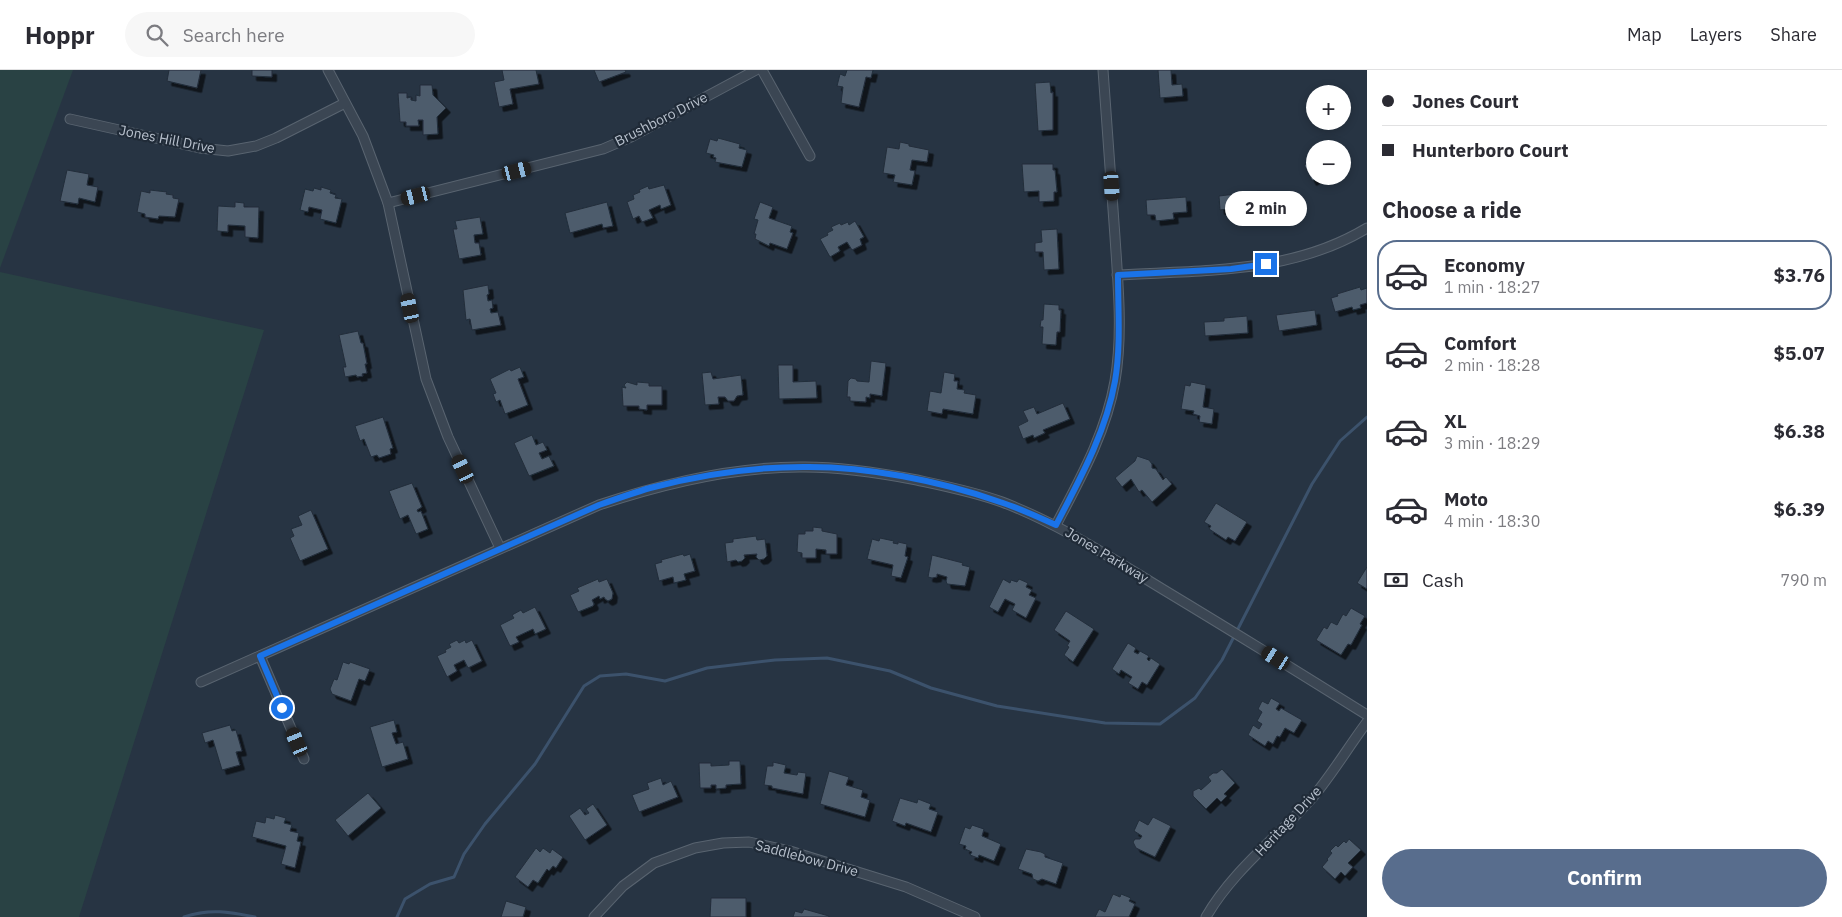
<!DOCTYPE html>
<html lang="en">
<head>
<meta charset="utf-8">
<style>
  :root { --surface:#fff; --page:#f7f7f7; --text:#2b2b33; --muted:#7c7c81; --line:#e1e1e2; --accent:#586d8d }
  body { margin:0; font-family:"IBM Plex Sans",sans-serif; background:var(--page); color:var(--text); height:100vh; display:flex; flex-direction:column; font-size:19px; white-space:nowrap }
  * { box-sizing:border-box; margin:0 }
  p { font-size:16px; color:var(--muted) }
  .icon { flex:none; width:28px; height:28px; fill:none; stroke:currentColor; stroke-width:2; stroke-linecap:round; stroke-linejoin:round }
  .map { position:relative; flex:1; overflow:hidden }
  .side { display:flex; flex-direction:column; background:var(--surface); width:475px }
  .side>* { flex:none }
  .top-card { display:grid; align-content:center; height:110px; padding:0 15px; background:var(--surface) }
  .controls { position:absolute; left:1306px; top:15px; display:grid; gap:10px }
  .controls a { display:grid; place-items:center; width:45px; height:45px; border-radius:50%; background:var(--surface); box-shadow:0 2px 8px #0003; font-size:25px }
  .end { position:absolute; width:22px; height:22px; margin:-11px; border:6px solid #1a73e8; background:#fff; box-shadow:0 0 0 2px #fff }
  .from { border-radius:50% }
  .bubble { position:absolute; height:35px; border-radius:18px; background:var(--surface); box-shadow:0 2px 8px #0003; font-size:16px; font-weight:800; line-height:35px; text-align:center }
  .car { position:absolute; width:15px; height:30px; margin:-15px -8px; border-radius:6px; box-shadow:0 0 4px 1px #0007; background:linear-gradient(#222 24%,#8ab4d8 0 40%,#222 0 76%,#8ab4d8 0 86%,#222 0) }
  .top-card b { display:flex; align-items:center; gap:18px; height:48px; font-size:19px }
  .top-card b+b { border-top:1px solid var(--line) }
  .top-card i { width:12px; height:12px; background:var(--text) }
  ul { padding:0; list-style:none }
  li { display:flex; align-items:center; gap:15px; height:70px; margin:0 10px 8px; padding:0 5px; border:2px solid transparent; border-radius:20px }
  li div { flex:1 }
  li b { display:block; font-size:19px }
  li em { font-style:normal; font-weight:800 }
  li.active { border-color:var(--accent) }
  li>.icon { width:45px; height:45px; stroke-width:1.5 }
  h2 { padding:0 15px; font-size:22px; line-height:60px }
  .pay { display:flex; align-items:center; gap:12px; height:55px; padding:0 15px; font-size:19px }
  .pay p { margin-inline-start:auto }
  .action { display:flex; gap:10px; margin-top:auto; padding:10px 15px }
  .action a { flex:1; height:58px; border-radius:30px; background:var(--accent); color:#fff; font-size:20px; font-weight:800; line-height:58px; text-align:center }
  header { display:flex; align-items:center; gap:30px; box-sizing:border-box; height:70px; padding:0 25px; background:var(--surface); border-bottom:1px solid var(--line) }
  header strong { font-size:24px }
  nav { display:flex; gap:28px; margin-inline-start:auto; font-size:18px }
  .search { width:350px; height:45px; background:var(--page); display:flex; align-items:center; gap:12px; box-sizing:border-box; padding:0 18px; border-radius:28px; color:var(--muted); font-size:19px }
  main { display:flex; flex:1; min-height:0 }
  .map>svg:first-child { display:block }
  .green { fill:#294244 }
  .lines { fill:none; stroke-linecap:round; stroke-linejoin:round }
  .stream { stroke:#3c526c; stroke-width:3 }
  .building { fill:#4d5b6c; stroke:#222d3a; filter:url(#shadow) }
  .street-casing { stroke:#596470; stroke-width:11 }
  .street { stroke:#3b4653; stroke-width:9 }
  .route { stroke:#1a73e8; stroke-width:6 }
  .labels { text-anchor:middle; stroke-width:4.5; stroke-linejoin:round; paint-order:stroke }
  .street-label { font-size:14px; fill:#b8c1cd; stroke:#202b38 }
</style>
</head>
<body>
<header>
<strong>Hoppr</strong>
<div class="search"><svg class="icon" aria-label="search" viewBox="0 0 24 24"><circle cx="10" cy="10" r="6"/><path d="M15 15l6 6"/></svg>Search here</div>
<nav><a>Map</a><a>Layers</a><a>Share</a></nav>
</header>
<main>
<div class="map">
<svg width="1367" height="847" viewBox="0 0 1367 847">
  <defs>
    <filter id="shadow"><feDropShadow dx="4.5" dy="4.5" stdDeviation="0" flood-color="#0009"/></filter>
  </defs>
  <rect width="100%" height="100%" fill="#273443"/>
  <g class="green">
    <path d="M 0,0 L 73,0 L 0,198 Z"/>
    <path d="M 0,202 L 264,260 L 79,847 L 0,847 Z"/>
  </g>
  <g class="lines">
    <g class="stream">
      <path d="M 184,847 C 210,838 230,842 255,847"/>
      <path d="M 397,847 L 405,829 L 430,814 L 454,807 L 464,784 L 485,754 L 535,694 L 584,616 L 600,606 L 626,604 L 665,611 L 707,598 L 775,590 L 827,588 L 890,601 L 931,618 L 997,636 L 1105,653 L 1160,654 L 1195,628 L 1222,590 L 1312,414 L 1340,371 L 1367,347"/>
    </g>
  </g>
  <g class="building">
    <path d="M 169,0 L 201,0 L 197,18 L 167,11 Z"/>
    <path d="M 252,0 L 272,0 L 272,7 L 252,6 Z"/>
    <path d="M 502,0 L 536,0 L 539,14 L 510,19 L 513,34 L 499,37 L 494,12 L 504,10 Z"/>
    <path d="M 594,0 L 625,0 L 626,2 L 599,12 Z"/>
    <path d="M 847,0 L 873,0 L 871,8 L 866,7 L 859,37 L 841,33 L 843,17 L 837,16 L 840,4 L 845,6 Z"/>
    <path d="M 1158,0 L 1171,0 L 1172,15 L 1182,14 L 1183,26 L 1160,28 Z"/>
    <path d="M 1050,12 L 1051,23 L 1053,22 L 1053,60 L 1038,61 L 1035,13 Z"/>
    <path d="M 420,15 L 432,15 L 433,25 L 446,38 L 437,47 L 438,64 L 423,65 L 423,50 L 418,50 L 419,56 L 406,56 L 406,52 L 400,52 L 398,23 L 407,23 L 407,28 L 411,27 L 411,30 L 416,31 L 416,25 L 420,26 Z"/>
    <path d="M 718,68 L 740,74 L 739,78 L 747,80 L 742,97 L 715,92 L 716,88 L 713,87 L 714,85 L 706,83 L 710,69 L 717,71 Z"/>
    <path d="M 900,72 L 909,74 L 909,76 L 929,80 L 927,92 L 912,90 L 910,100 L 915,101 L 912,115 L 893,112 L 895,105 L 883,103 L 887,77 L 899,79 Z"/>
    <path d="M 1315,89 L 1315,106 L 1321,106 L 1312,111 L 1304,95 Z"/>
    <path d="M 1022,94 L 1053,94 L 1053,100 L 1055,100 L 1057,122 L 1054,122 L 1054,131 L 1039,132 L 1039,121 L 1024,122 Z"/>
    <path d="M 67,100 L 89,104 L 87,115 L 98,117 L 95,132 L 79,128 L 78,134 L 60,131 Z"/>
    <path d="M 664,115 L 671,135 L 661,139 L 660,135 L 649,140 L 653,148 L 642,152 L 639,146 L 633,149 L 627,132 L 634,129 L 633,125 L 640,122 L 639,120 L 648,116 L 649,119 Z"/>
    <path d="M 321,117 L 331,120 L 330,123 L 336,125 L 335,128 L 342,129 L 336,153 L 320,149 L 322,140 L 309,137 L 308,142 L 300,140 L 305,119 L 313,121 L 314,118 L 321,120 Z"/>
    <path d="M 150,120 L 167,122 L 166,124 L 173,125 L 173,128 L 179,129 L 175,147 L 159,146 L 158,149 L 145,147 L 145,144 L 137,142 L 141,121 L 150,123 Z"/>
    <path d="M 1261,121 L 1263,134 L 1220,140 L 1219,126 Z"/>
    <path d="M 1186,127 L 1187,142 L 1173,143 L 1174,149 L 1156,151 L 1155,145 L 1147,145 L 1146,130 Z"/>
    <path d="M 235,132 L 244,133 L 244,137 L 259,137 L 258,168 L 245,167 L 245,156 L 228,155 L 228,162 L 217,161 L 218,136 L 235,137 Z"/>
    <path d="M 607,132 L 613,156 L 603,158 L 602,154 L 570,163 L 565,143 Z"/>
    <path d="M 760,132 L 773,137 L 769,148 L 792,156 L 790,162 L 793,163 L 787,179 L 770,173 L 769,176 L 755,169 L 756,164 L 754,164 L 758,150 L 754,149 Z"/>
    <path d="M 480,147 L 483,164 L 474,165 L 475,173 L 479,173 L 481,185 L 459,189 L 453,159 L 457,159 L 455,151 Z"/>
    <path d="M 855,151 L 864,167 L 860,169 L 862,175 L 852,180 L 847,172 L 838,177 L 840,181 L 830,187 L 820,169 L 828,165 L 827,163 L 833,160 L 831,157 L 840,153 L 841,155 L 848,152 L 849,155 Z"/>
    <path d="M 1057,159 L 1059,199 L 1044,200 L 1043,182 L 1035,182 L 1035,173 L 1042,172 L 1041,160 Z"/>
    <path d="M 488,215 L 489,224 L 487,225 L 488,231 L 492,230 L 493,238 L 490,239 L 491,243 L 498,242 L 501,255 L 472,260 L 470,249 L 466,250 L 463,220 Z"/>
    <path d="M 1360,217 L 1361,220 L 1367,218 L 1367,233 L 1360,235 L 1361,238 L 1353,240 L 1352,237 L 1335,242 L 1331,228 L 1338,226 L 1337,224 Z"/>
    <path d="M 1044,234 L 1059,235 L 1059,240 L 1061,240 L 1060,262 L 1057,262 L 1056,275 L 1042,274 L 1043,257 L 1040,257 L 1041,250 L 1043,250 Z"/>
    <path d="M 1315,240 L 1317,255 L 1279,261 L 1276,245 Z"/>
    <path d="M 1247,246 L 1248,263 L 1205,266 L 1204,252 L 1224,251 L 1224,248 Z"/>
    <path d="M 358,261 L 361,273 L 363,273 L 367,294 L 365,294 L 367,303 L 362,304 L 363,306 L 357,307 L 356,305 L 345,307 L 343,297 L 346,297 L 339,265 Z"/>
    <path d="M 871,291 L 886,293 L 882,326 L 870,324 L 870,328 L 866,327 L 866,332 L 850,331 L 850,327 L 847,327 L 848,311 L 851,308 L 856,309 L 857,311 L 869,312 Z"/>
    <path d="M 778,295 L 793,295 L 793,312 L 816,311 L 817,328 L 779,329 Z"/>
    <path d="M 520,297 L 524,307 L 518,309 L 528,335 L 505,344 L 500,330 L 496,332 L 493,324 L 496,323 L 490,309 L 510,299 L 511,301 Z"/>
    <path d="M 711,302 L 713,309 L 741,305 L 743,325 L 737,326 L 734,331 L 728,331 L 725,327 L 718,327 L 719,334 L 705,335 L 702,303 Z"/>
    <path d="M 944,302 L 955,304 L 954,311 L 958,311 L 957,319 L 965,320 L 964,323 L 976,325 L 973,344 L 943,339 L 942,344 L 927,341 L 930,321 L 941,323 Z"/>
    <path d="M 627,312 L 637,315 L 637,312 L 649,313 L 649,316 L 662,316 L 662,335 L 647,335 L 647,340 L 639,339 L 639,336 L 623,336 L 622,317 L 626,318 L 624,315 Z"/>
    <path d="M 1191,312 L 1206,315 L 1203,337 L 1214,339 L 1212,354 L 1199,352 L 1200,346 L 1193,344 L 1194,341 L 1181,339 L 1185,315 L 1190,316 Z"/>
    <path d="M 1063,333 L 1070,349 L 1043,360 L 1045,363 L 1034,368 L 1033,365 L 1023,369 L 1018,356 L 1028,351 L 1023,341 L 1034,337 L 1037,344 Z"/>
    <path d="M 383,347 L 393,378 L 390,379 L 391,384 L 379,388 L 377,385 L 371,387 L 364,369 L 360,371 L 355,356 Z"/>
    <path d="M 532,365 L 536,375 L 543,372 L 547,380 L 539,383 L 542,389 L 549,386 L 554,396 L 529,406 L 514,373 Z"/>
    <path d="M 1137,386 L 1149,390 L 1152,394 L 1152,398 L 1156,399 L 1163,410 L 1166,407 L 1172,414 L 1152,432 L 1142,420 L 1139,422 L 1131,409 L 1122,417 L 1115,408 L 1135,391 Z"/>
    <path d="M 412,413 L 422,437 L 417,440 L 418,442 L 421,441 L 428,459 L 416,464 L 408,445 L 400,449 L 389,421 Z"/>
    <path d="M 1216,433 L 1247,452 L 1235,471 L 1228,467 L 1226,470 L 1209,459 L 1211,456 L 1204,452 Z"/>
    <path d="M 311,440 L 328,479 L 300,491 L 290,468 L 294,466 L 291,459 L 302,455 L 298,446 Z"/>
    <path d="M 813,457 L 822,458 L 822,461 L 837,464 L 837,484 L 826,484 L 826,480 L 816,479 L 816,488 L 802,488 L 802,483 L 797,482 L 798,464 L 805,464 L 805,461 L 813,461 Z"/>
    <path d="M 756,466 L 757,470 L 765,469 L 767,486 L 764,489 L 759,490 L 756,487 L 757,484 L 744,485 L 745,488 L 742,491 L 738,492 L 736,490 L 727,492 L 725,473 L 733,472 L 733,469 Z"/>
    <path d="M 880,468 L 894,471 L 893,473 L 898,474 L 898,472 L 907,474 L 905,486 L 908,487 L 901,508 L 891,506 L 893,495 L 867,489 L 872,469 L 879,471 Z"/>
    <path d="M 683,484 L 684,486 L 690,484 L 695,501 L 684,504 L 686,510 L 674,513 L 673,507 L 659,511 L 655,494 L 662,492 L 661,490 Z"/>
    <path d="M 932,485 L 963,493 L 962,495 L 970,497 L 965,516 L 947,514 L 946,511 L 947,507 L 937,504 L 937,507 L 932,508 L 928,507 Z"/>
    <path d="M 1367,497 L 1367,519 L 1357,513 Z"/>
    <path d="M 598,509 L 599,512 L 607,509 L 613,523 L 612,529 L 608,531 L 605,529 L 604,527 L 600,529 L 599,526 L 592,530 L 594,534 L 593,536 L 578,542 L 570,525 L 579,521 L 577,518 Z"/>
    <path d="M 1003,509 L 1010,513 L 1011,510 L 1017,512 L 1019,509 L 1028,513 L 1026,517 L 1032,520 L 1029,525 L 1036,528 L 1026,548 L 1012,540 L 1015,534 L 1005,529 L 998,542 L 989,537 Z"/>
    <path d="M 535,537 L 546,559 L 535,564 L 533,559 L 516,567 L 519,572 L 510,576 L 500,555 L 514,548 L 512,545 L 521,540 L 523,543 Z"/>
    <path d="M 1351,538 L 1365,546 L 1360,554 L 1362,555 L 1351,575 L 1348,574 L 1341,585 L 1316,570 L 1324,557 L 1327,559 L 1331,552 L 1337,555 L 1343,544 L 1346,546 Z"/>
    <path d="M 1066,541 L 1094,559 L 1073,592 L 1064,585 L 1069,577 L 1067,576 L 1070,571 L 1054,560 Z"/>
    <path d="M 457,570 L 459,573 L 465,570 L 466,573 L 472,570 L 482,591 L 468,598 L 464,590 L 454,595 L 457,601 L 447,607 L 437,586 L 446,582 L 445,580 L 451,577 L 449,574 Z"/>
    <path d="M 1128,573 L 1136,578 L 1134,582 L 1138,584 L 1140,581 L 1149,586 L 1147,589 L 1149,591 L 1151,588 L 1160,594 L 1147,615 L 1142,612 L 1138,619 L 1128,613 L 1132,607 L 1121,600 L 1119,604 L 1112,599 Z"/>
    <path d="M 343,592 L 349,594 L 350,592 L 370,599 L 365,611 L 359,609 L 351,631 L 332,624 L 330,619 L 334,609 L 337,610 Z"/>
    <path d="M 1271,628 L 1280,633 L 1276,639 L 1279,641 L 1281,638 L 1302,650 L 1294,663 L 1285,658 L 1280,667 L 1277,666 L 1273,674 L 1268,671 L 1265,676 L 1248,665 L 1253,655 L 1259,659 L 1262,654 L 1257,651 L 1262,642 L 1258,639 L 1262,631 L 1268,634 Z"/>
    <path d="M 394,650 L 397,662 L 392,663 L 396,674 L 403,672 L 408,689 L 382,697 L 370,657 Z"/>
    <path d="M 230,655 L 232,661 L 236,660 L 242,681 L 236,682 L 240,695 L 222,700 L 213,670 L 205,673 L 202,663 Z"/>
    <path d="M 729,691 L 740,691 L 741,714 L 726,715 L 726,718 L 716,719 L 716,715 L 711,715 L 711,718 L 700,718 L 699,693 L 711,693 L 711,696 L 729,695 Z"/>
    <path d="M 773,692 L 786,695 L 784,703 L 797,705 L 798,702 L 806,703 L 803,724 L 772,718 L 772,716 L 764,715 L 767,696 L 773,696 Z"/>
    <path d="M 1222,699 L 1235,713 L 1224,724 L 1227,726 L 1221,732 L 1217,728 L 1206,739 L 1193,726 L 1193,721 L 1199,718 L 1201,720 L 1211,711 L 1208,707 L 1213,703 L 1217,703 Z"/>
    <path d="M 829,701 L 849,707 L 846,715 L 863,720 L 861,727 L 870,730 L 865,747 L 820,734 Z"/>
    <path d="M 661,708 L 663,715 L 671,711 L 678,727 L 639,742 L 632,725 L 649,719 L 647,713 Z"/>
    <path d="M 368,723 L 381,738 L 348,766 L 335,750 Z"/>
    <path d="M 900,728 L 917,733 L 918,729 L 931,734 L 929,739 L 938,742 L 931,762 L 906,753 L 905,756 L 892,751 Z"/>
    <path d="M 593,734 L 607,755 L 585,770 L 569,746 L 580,738 L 585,745 L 589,743 L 586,739 Z"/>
    <path d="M 275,745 L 286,748 L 284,753 L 292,755 L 290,761 L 299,763 L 297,771 L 301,772 L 295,798 L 281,794 L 286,776 L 252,767 L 256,751 L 265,753 L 266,747 L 274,749 Z"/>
    <path d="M 1153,747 L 1171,756 L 1155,787 L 1136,778 L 1133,772 L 1135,769 L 1140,769 L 1142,766 L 1134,761 L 1139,750 L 1148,755 Z"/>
    <path d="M 972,755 L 984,759 L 982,766 L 1001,774 L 994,791 L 979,785 L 978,788 L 970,785 L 972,782 L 965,779 L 966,776 L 959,774 L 965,757 L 970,759 Z"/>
    <path d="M 1349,769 L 1361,780 L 1348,793 L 1353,797 L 1345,806 L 1341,802 L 1335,809 L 1322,797 L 1328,790 L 1327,789 L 1332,783 L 1330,781 L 1336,775 L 1338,777 L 1344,771 L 1346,773 Z"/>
    <path d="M 536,778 L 540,782 L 543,778 L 550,783 L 552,779 L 563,787 L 556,798 L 553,796 L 549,801 L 547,799 L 538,813 L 533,810 L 528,817 L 515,807 Z"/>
    <path d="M 1026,779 L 1041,782 L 1045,784 L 1045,787 L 1063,793 L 1056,814 L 1042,809 L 1038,811 L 1033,809 L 1032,804 L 1018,799 Z"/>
    <path d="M 1113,824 L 1120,827 L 1121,824 L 1131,828 L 1129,831 L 1135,834 L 1129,847 L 1095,847 L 1099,839 L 1105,842 Z"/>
    <path d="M 711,828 L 746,828 L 746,847 L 710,847 Z"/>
    <path d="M 506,831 L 526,837 L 523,847 L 501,847 Z"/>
    <path d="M 804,839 L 829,846 L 829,847 L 793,847 L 795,841 L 802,843 Z"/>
  </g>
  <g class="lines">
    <defs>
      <g id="street">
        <path d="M 328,0 L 363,66 L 388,133 L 426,309 L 448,367 L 500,478"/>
        <path d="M 762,0 L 810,86"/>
        <path d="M 70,49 L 200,78 L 228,81 L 256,76 L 276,68 L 345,33"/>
        <path d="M 388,133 L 603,79 L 631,67 L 756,0"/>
        <path d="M 1117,205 C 1203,200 1291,204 1367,158"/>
        <path d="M 1056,455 C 1080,409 1106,363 1115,311 C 1123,264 1118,214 1115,167 C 1111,111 1107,56 1103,0"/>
        <path d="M 260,586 L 304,689"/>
        <path d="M 201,612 L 599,435 C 665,413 735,396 805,397 C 842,397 880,403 917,410 C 945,416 975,422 1002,432 C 1060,454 1111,488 1164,520 C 1232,561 1300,603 1367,645"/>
        <path d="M 594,847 L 623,816 L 654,793 L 695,778 L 723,773 L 749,772 L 790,781 L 906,817 L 975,847"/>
        <path d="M 1206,847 C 1233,800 1278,767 1313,727 C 1333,703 1349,676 1367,652"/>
      </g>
    </defs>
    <use href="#street" class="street-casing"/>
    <use href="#street" class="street"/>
  </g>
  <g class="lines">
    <path class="route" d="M 282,638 L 260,586 L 599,435 C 616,429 633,423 650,418 C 699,405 753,397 803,397 C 866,396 941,411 1000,432 C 1019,438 1038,447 1056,455 C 1080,409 1106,362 1115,311 C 1121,276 1118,240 1118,205 L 1231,199 L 1266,194"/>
  </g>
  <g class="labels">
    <g class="street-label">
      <text transform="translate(661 49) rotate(-27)" y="5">Brushboro Drive</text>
      <text transform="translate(167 69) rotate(11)" y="5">Jones Hill Drive</text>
      <text transform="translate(1107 485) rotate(31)" y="5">Jones Parkway</text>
      <text transform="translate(1288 751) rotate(-47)" y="5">Heritage Drive</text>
      <text transform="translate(807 788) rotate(15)" y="5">Saddlebow Drive</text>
    </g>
  </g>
</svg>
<div class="controls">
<a>+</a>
<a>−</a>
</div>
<i class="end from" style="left:282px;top:638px"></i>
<i class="end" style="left:1266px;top:194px"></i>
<div class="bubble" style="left:1225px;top:121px;width:82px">2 min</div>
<i class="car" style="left:517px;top:101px;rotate:76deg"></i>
<i class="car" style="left:1112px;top:116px;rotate:176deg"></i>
<i class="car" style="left:416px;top:126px;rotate:256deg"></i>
<i class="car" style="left:410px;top:238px;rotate:348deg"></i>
<i class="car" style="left:463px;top:399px;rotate:335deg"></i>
<i class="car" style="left:1276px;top:588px;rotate:302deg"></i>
<i class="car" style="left:297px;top:672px;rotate:337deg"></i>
</div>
<section class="side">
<div class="top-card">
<b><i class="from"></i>Jones Court</b>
<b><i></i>Hunterboro Court</b>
</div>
<h2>Choose a ride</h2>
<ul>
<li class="active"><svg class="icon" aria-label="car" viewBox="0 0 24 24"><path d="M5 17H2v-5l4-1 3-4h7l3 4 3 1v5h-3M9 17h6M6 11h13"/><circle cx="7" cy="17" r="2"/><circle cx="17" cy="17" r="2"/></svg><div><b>Economy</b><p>1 min · 18:27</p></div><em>$3.76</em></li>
<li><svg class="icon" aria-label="car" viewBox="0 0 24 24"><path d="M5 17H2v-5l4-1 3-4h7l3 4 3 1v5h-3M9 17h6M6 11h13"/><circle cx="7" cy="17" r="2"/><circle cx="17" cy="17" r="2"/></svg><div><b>Comfort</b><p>2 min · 18:28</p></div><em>$5.07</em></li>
<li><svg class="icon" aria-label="car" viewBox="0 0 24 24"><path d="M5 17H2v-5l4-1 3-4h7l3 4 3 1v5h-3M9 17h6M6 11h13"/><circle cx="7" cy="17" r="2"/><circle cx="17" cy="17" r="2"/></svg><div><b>XL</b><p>3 min · 18:29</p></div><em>$6.38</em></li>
<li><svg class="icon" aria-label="car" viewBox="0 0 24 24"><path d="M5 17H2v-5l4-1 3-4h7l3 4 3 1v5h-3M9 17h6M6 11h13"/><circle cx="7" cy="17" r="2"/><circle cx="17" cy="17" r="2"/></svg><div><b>Moto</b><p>4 min · 18:30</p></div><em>$6.39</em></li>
</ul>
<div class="pay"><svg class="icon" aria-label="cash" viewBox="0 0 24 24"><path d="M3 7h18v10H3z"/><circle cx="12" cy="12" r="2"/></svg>Cash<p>790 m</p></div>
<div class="action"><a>Confirm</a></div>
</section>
</main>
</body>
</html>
